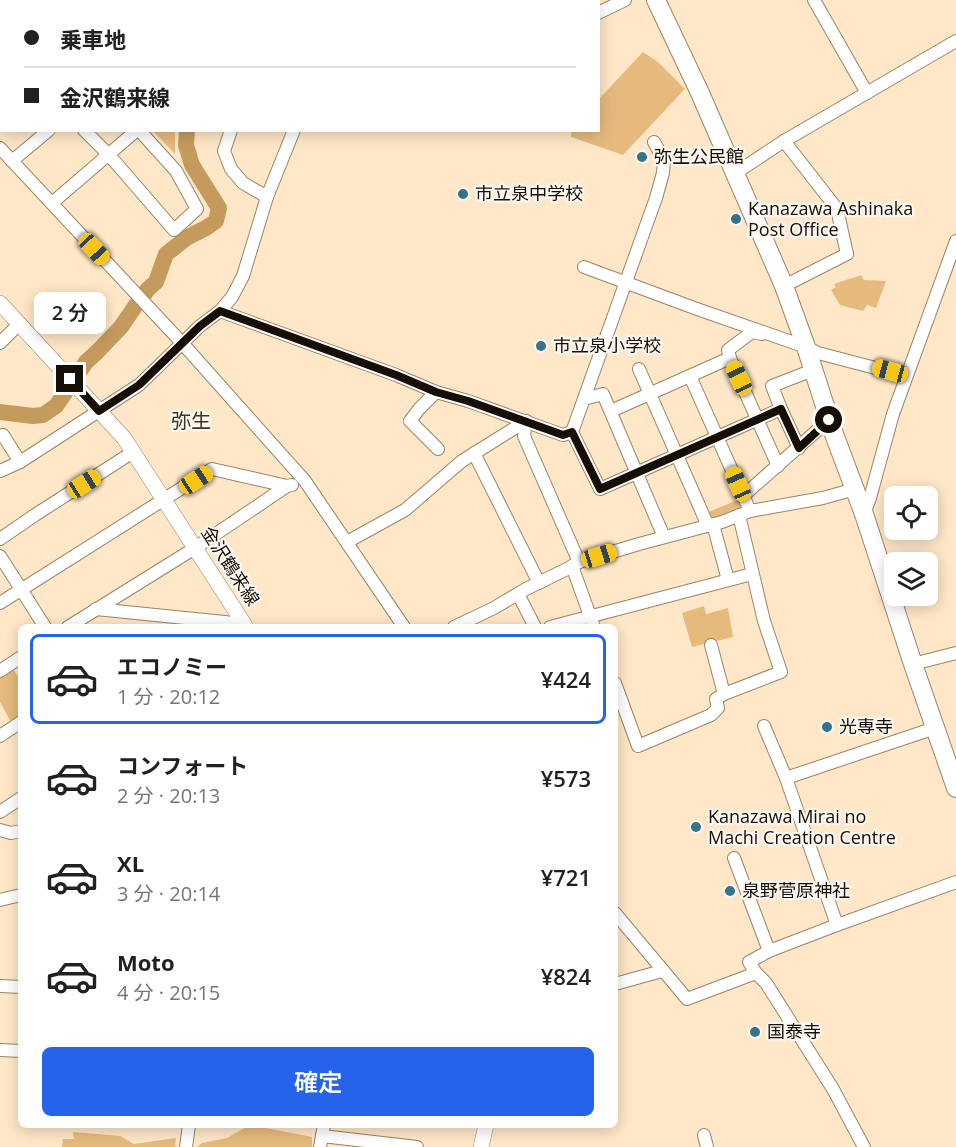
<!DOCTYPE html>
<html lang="ja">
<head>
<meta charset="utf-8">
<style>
  :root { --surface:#fff; --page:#f2f2f2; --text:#202124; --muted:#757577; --line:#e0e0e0; --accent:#2563eb }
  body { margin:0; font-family:"Open Sans","Noto Sans JP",sans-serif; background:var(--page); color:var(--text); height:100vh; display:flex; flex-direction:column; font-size:22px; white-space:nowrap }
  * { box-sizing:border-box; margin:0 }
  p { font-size:20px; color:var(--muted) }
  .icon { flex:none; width:33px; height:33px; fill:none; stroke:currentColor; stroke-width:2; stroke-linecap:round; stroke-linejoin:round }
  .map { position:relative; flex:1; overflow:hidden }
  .drawer { position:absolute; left:18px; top:624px; width:600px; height:504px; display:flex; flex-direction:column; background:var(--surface); border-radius:9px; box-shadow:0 3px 15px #0003 }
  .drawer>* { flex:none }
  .hud { position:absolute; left:0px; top:0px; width:600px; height:132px; box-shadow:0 3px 15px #0003; display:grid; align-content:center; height:132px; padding:0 24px; background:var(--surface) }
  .fabs { position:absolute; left:884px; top:486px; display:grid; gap:12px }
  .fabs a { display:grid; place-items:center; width:54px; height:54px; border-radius:9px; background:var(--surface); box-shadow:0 3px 15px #0003; font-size:30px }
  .end { position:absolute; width:27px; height:27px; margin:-14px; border:8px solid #170f05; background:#fff; box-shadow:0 0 0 3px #fff }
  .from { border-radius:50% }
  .bubble { position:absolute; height:42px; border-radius:9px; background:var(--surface); box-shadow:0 3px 15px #0003; font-size:20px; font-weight:600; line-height:42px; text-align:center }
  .car { position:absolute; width:18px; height:36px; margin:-18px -9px; border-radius:8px; box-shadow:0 0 4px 2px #0007; background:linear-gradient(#f5c518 24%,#345 0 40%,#f5c518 0 76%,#345 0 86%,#f5c518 0) }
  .hud b { display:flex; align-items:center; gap:21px; height:57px; font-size:22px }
  .hud b+b { border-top:2px solid var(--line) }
  .hud i { width:15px; height:15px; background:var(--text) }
  ul { padding:10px 0 0; list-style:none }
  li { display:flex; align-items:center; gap:18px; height:90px; margin:0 12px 9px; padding:0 12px; border:3px solid transparent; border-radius:9px }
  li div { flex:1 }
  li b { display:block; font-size:22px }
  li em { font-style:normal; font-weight:600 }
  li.on { border-color:var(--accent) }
  li>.icon { width:54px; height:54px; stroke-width:1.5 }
  .primary-button { display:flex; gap:12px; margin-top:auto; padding:12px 24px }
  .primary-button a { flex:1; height:69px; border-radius:9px; background:var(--accent); color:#fff; font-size:24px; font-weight:600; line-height:69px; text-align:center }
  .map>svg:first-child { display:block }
  .green { fill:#e6ba7d }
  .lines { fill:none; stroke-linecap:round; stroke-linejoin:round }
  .river { stroke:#c59a5d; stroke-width:16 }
  .minor-casing { stroke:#9a8467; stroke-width:14 }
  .major-casing { stroke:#9a8467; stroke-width:16 }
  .highway-casing { stroke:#9a8467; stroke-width:20 }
  .minor { stroke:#fff; stroke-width:12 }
  .major { stroke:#fff; stroke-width:15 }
  .highway { stroke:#fff; stroke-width:18 }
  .route { stroke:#170f05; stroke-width:8 }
  .poi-dot { fill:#36738a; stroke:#fcf7f1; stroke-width:2 }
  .labels { text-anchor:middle; stroke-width:4.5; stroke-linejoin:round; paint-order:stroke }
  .poi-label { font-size:18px; fill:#170f05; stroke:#fcf7f1; text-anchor:start }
  .street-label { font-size:18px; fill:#170f05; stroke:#fcf7f1 }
  .neighbourhood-label { font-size:20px; fill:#463318; stroke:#fcf7f1 }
</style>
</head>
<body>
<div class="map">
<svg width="956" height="1147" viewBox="0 0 956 1147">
  <rect width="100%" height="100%" fill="#ffe7c7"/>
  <g class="green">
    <path d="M 643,52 L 658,62 L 685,89 L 623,155 L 571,137 L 571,131 L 598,130 L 599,99 Z"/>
    <path d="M 153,131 L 175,131 L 175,154 Z"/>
    <path d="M 861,275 L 864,280 L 886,281 L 876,308 L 867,305 L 863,311 L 840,305 L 831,290 L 836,287 L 834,284 Z"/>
    <path d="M 740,499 L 742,506 L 742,509 L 712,518 L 706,513 Z"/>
    <path d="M 704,606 L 706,614 L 728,608 L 733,637 L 692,647 L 682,613 Z"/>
    <path d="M 14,670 L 21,682 L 21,718 L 12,724 L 0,702 L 0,678 Z"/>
    <path d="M 250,1125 L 312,1137 L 312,1147 L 197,1147 L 202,1143 L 227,1138 Z"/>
    <path d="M 73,1132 L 120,1136 L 134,1144 L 176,1138 L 175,1146 L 179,1147 L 62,1147 L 63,1139 L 74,1139 Z"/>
  </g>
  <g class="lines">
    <g class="river">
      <path d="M 220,2 L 220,0"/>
      <path d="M 0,412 L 33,416 L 43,415 L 56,406 L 86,362 L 97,352 L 121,327 L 138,302 L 148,289 L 156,282 L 166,254 L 188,237 L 206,228 L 216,221 L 219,208 L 192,165 L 186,145 L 187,130"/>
    </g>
    <defs>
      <g id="minor">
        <path d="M 95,0 L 96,2"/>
        <path d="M 202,0 L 203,2"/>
        <path d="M 518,0 L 519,2"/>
        <path d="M 814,0 L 867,93"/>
        <path d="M 135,2 L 137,0"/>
        <path d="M 275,2 L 275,0"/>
        <path d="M 354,2 L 356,0"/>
        <path d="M 433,2 L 435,0"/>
        <path d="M 598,13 L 625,0"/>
        <path d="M 0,117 L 2,116"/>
        <path d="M 84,130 L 109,155 L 174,230 L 197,209 L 176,171 L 139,130"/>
        <path d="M 231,130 L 224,151 L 231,169 L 243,183 L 267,197"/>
        <path d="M 654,142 L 664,160 L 663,173 L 656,198 L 572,432 L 600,489 L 781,409 L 772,386 L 813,370"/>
        <path d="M 0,148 L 183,344 L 305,481 L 404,627"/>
        <path d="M 12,161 L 49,130"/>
        <path d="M 734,174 L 784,141 L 956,41"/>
        <path d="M 52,203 L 137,130"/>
        <path d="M 584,267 L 697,309 L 806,347 L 818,353 L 906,376"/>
        <path d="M 784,286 L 847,254 L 837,209 L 784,141"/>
        <path d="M 220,311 L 396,375 L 436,392 L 468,401 L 563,435 L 572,432"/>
        <path d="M 0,343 L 19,324"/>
        <path d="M 730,358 L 778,466"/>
        <path d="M 639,369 L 708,526"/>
        <path d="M 690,376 L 750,511"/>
        <path d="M 436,392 L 419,409 L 410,421 L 438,449"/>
        <path d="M 584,399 L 603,394 L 664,537"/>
        <path d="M 781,409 L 799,448"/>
        <path d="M 611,411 L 730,358 L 728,350 L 752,332 L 762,334"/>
        <path d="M 526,421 L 524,436 L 579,562"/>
        <path d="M 0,436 L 3,435 L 20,462"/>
        <path d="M 474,453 L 539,583"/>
        <path d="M 0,471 L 20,462 L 139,385 L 200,326 L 220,311 L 232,297 L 243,276 L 267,197 L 294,130"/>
        <path d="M 743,496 L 829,420"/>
        <path d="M 864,514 L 870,498 L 893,414 L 956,241"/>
        <path d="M 713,524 L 728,580"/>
        <path d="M 0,539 L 35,515 L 133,452"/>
        <path d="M 347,542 L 405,510 L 462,461 L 526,421"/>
        <path d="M 0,556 L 45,627"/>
        <path d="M 572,566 L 594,627"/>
        <path d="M 518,594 L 535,627"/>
        <path d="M 0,603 L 212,469 L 287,486"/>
        <path d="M 96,609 L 244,624"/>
        <path d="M 68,627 L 195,548 L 287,486 L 292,485"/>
        <path d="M 454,627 L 494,608 L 526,589 L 569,568 L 579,562 L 639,544 L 722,522 L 750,511 L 823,498 L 855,489"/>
        <path d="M 550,627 L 752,574"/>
        <path d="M 711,645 L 724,694"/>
        <path d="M 913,664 L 956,653"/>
        <path d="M 0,671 L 21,657"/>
        <path d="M 615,683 L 638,746 L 711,715 L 718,708 L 716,699 L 724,694 L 781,672 L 764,621 L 739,515"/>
        <path d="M 764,726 L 786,778 L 837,925"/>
        <path d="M 0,736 L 21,722"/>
        <path d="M 786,778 L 935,728"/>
        <path d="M 0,812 L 21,798"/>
        <path d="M 0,830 L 11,833 L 21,831"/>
        <path d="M 734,858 L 769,951"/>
        <path d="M 0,900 L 21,895"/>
        <path d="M 615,913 L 687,999 L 756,973"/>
        <path d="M 615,984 L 662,971"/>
        <path d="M 0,986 L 21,987"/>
        <path d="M 0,1050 L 21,1051"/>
        <path d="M 704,1135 L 707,1147"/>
        <path d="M 322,1136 L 417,1147"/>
        <path d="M 186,1147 L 189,1125"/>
        <path d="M 320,1147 L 324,1125"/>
        <path d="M 864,1147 L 833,1089 L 766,983 L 756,973 L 749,962 L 769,951 L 837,925 L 956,882"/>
      </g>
      <g id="major">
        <path d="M 0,303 L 124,438 L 246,627"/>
        <path d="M 481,1147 L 486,1125"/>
      </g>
      <path id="highway" d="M 656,0 L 700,93 L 784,286 L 806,347 L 834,434 L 864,514 L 913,664 L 956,788"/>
    </defs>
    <use href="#minor" class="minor-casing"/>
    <use href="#major" class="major-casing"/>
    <use href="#highway" class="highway-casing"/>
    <use href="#minor" class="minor"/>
    <use href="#major" class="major"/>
    <use href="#highway" class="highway"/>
  </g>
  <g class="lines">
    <path class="route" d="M 70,379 L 99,411 L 139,385 L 200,326 L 220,311 L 396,375 L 436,392 L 468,401 L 563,435 L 572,432 L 600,489 L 781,409 L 799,448 L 829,420"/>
  </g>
  <g class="poi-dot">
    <circle cx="642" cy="157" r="6"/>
    <circle cx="463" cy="194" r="6"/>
    <circle cx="736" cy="219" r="6"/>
    <circle cx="541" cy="346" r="6"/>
    <circle cx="827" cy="727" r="6"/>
    <circle cx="696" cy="827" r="6"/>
    <circle cx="730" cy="891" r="6"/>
    <circle cx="755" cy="1032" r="6"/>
  </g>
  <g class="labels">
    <g class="poi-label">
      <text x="654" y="163">弥生公民館</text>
      <text x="475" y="200">市立泉中学校</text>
      <text x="748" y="215">Kanazawa Ashinaka<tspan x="748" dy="21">Post Office</tspan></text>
      <text x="553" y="352">市立泉小学校</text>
      <text x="839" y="733">光専寺</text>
      <text x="708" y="823">Kanazawa Mirai no<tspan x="708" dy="21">Machi Creation Centre</tspan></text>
      <text x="742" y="897">泉野菅原神社</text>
      <text x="767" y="1038">国泰寺</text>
    </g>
    <g class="street-label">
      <text transform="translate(230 566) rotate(57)" y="6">金沢鶴来線</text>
    </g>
    <g class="neighbourhood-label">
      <text x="191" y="428">弥生</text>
    </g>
  </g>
</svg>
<div class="fabs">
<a><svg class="icon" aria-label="locate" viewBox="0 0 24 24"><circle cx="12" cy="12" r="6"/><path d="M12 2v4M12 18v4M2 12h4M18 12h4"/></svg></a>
<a><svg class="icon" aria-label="layers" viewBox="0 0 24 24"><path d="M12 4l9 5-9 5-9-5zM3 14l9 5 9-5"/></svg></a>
</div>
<i class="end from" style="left:829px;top:420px"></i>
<i class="end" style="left:70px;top:379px"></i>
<div class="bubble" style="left:34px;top:292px;width:72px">2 分</div>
<i class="car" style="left:94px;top:249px;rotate:137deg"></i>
<i class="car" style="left:890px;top:371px;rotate:285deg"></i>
<i class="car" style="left:739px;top:378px;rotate:335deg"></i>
<i class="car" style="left:196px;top:480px;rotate:57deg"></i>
<i class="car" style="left:84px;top:484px;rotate:58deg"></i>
<i class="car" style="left:738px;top:484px;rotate:336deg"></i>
<i class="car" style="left:599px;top:556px;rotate:73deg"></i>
<div class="hud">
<b><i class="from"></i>乗車地</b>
<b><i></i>金沢鶴来線</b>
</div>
<section class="drawer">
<ul>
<li class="on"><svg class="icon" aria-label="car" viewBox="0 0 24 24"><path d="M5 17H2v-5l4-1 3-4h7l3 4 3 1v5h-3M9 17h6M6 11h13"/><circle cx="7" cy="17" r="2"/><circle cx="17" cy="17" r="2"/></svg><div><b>エコノミー</b><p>1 分 · 20:12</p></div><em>¥424</em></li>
<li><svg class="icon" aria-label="car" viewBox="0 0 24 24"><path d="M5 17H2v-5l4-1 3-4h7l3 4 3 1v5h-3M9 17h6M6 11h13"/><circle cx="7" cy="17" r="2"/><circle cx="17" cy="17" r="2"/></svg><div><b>コンフォート</b><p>2 分 · 20:13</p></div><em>¥573</em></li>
<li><svg class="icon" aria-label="car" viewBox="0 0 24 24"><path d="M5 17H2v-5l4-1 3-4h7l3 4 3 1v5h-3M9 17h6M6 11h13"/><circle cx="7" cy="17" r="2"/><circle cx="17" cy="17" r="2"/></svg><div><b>XL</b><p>3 分 · 20:14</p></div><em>¥721</em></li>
<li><svg class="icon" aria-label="car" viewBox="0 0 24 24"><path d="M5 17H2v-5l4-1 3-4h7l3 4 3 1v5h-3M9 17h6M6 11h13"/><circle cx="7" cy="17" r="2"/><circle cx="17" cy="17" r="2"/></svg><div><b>Moto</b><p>4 分 · 20:15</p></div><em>¥824</em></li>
</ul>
<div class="primary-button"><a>確定</a></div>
</section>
</div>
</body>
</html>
